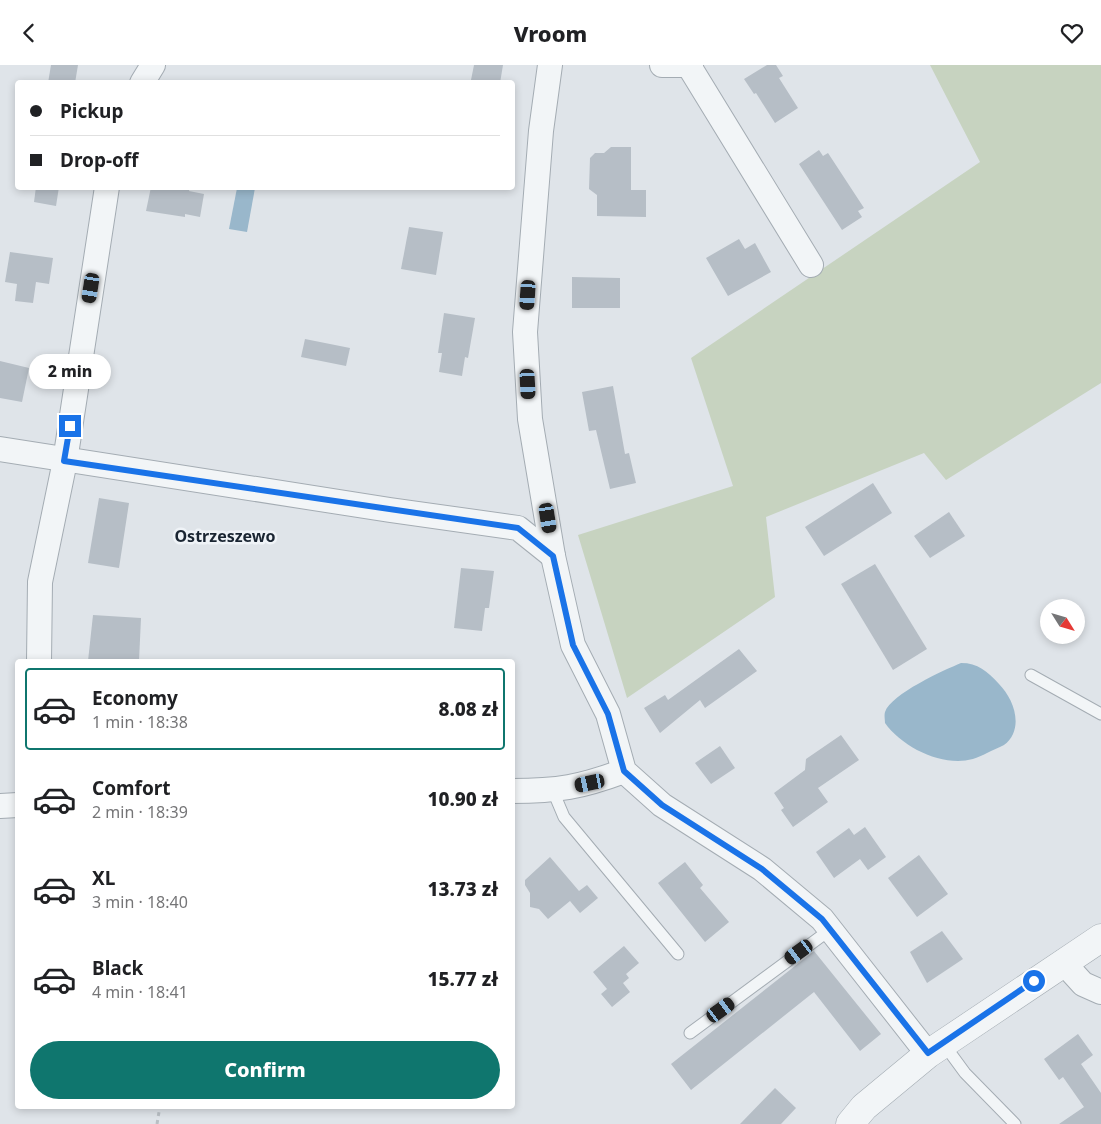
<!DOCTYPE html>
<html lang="en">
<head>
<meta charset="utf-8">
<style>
  :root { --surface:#fff; --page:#f2f2f2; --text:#202124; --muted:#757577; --line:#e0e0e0; --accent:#0f766e }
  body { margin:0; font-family:"Noto Sans",sans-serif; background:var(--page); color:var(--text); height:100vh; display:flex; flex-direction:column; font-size:19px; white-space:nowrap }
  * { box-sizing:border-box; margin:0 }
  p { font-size:16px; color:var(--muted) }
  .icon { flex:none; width:28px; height:28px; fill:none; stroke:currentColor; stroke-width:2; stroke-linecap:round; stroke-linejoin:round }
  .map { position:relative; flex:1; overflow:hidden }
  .details { position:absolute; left:15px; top:594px; width:500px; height:450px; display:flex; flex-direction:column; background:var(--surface); border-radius:5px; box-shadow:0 2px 8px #0003 }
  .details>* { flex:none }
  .hud { position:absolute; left:15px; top:15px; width:500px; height:110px; border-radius:5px; box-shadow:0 2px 8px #0003; display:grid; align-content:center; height:110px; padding:0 15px; background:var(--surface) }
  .needle { width:32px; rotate:127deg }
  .buttons { position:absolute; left:1040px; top:534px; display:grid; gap:10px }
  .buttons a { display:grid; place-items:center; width:45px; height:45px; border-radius:50%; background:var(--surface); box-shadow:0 2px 8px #0003; font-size:25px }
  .end { position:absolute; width:22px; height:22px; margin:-11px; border:6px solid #1a73e8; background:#fff; box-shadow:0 0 0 2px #fff }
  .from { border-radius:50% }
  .bubble { position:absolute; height:35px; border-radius:18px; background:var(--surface); box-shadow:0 2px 8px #0003; font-size:16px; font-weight:800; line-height:35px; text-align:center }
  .car { position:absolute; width:15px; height:30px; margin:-15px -8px; border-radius:6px; box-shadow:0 0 4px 1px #0007; background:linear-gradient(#222 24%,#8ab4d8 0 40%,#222 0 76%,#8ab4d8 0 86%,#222 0) }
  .hud b { display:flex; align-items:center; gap:18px; height:48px; font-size:19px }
  .hud b+b { border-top:1px solid var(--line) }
  .hud i { width:12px; height:12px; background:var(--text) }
  ul { padding:9px 0 0; list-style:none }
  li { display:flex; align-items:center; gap:15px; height:82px; margin:0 10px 8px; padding:0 5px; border:2px solid transparent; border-radius:5px }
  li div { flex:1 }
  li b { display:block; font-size:19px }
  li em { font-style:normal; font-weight:800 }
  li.selected { border-color:var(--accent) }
  li>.icon { width:45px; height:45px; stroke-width:1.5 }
  .button { display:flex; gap:10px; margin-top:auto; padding:10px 15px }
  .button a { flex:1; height:58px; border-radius:30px; background:var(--accent); color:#fff; font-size:20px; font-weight:800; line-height:58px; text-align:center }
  header { display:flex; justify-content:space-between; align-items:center; height:65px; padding:0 15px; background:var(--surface); font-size:22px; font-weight:800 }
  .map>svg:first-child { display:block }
  .green { fill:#c7d3c0 }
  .water { fill:#99b7cb }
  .building { fill:#b6bec6 }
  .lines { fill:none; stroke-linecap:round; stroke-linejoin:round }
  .service-casing { stroke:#a4acb3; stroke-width:13 }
  .minor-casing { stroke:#a4acb3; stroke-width:26 }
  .tertiary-casing { stroke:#a4acb3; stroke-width:29 }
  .path { stroke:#b9bfc4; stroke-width:3; stroke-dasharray:4 4; stroke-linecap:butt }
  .service { stroke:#f2f5f7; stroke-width:11 }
  .minor { stroke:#f2f5f7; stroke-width:24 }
  .tertiary { stroke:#f2f5f7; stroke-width:28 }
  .route { stroke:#1a73e8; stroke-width:6 }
  .labels { text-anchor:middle; stroke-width:5; stroke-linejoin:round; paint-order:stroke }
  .quarter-label { font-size:16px; font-weight:bold; fill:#1a2532; stroke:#eff3f7 }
</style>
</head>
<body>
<header><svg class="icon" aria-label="back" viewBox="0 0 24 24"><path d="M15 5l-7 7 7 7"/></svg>Vroom<svg class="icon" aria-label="heart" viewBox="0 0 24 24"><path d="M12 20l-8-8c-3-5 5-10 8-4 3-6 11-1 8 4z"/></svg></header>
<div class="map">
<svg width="1101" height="1059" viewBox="0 0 1101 1059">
  <rect width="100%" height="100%" fill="#dfe4e9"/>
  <path class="green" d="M 930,0 L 1101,0 L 1101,318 L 946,415 L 924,388 L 766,452 L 775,532 L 627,633 L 578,470 L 733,421 L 691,293 L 980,97 Z"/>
  <g class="water">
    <path d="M 237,123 L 255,123 L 247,167 L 229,164 Z"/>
    <path d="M 961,598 C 978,598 987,606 999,619 C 1014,634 1025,664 1004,680 C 999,683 992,685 987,688 C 978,693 968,696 958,696 C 931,696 900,679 885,658 C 885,655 884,650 885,647 C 891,629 944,605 961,598 Z"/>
  </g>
  <g class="building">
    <path d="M 51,0 L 78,0 L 75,18 L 48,18 Z"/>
    <path d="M 474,0 L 503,0 L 500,18 L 471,15 Z"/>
    <path d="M 767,0 L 776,0 L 783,11 L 779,13 L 798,43 L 775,58 L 756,28 L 754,29 L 744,14 Z"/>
    <path d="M 611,82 L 631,82 L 631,125 L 646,125 L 646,152 L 597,151 L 597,130 L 589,124 L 590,93 L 595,88 L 604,88 Z"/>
    <path d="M 819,85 L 823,91 L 828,88 L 864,143 L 858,146 L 862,152 L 842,165 L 799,99 Z"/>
    <path d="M 36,122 L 59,122 L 56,141 L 34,137 Z"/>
    <path d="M 151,122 L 190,122 L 189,126 L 204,129 L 200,152 L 185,149 L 185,152 L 146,146 Z"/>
    <path d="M 409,162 L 443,167 L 436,210 L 401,204 Z"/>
    <path d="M 739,174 L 745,184 L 755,178 L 771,207 L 728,231 L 706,193 Z"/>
    <path d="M 10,187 L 53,193 L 49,219 L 36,217 L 33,238 L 15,236 L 17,219 L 5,217 Z"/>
    <path d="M 572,212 L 620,213 L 620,243 L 572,243 Z"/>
    <path d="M 444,248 L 475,253 L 468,293 L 465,292 L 462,311 L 439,307 L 442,288 L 438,288 Z"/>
    <path d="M 305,274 L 350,283 L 346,301 L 301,292 Z"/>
    <path d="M 0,296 L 29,303 L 22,337 L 0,333 Z"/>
    <path d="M 613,321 L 625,389 L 629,388 L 636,418 L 610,424 L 596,365 L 589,366 L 582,327 Z"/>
    <path d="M 873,418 L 892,448 L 824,491 L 805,462 Z"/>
    <path d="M 99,433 L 129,438 L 119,503 L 88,498 Z"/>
    <path d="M 949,447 L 965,471 L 930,493 L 914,471 Z"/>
    <path d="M 875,499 L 927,584 L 893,605 L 841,519 Z"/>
    <path d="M 461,503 L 494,506 L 489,543 L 485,543 L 482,566 L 454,563 Z"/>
    <path d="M 93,550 L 141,553 L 139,596 L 88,596 Z"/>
    <path d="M 739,584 L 757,606 L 705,643 L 700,635 L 660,668 L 644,643 L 665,630 L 668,635 Z"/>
    <path d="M 841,670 L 859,695 L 818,723 L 828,737 L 793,762 L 781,745 L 784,743 L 774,728 L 805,705 L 806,694 Z"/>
    <path d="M 720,681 L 735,703 L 711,719 L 695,698 Z"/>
    <path d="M 865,762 L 886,792 L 868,805 L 860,794 L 834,813 L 816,787 L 849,763 L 854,770 Z"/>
    <path d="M 919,790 L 948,829 L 917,852 L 888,813 Z"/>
    <path d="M 550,792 L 579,826 L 587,820 L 598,833 L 580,848 L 570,836 L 548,854 L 539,844 L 530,842 L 530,828 L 525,820 L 525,815 Z"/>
    <path d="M 685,797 L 703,820 L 700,823 L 729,857 L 705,877 L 658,818 Z"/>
    <path d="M 942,866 L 963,894 L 927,918 L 910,887 Z"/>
    <path d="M 624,881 L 639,898 L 626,909 L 629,913 L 623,918 L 630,927 L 612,942 L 601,929 L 607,924 L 593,907 Z"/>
    <path d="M 814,886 L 881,969 L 860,986 L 814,927 L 691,1025 L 671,999 Z"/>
    <path d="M 1078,969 L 1093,990 L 1081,999 L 1101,1028 L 1101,1059 L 1059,1059 L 1084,1042 L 1063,1012 L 1059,1015 L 1044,994 Z"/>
    <path d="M 775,1023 L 796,1043 L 781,1059 L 740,1059 Z"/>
  </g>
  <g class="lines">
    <defs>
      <g id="service">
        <path d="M 1031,610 L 1101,649"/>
        <path d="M 553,726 L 564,752 L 678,889"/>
        <path d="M 690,968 L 831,864"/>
        <path d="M 943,978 L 965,1008 L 1015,1059"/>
      </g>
      <g id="minor">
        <path d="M 550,0 L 541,66 L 525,267 L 530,354 L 553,491 L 573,580 L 608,649 L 624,706 L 662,740 L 762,804 L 822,854 L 928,989"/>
        <path d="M 662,0 L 691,0"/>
        <path d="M 689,1 L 811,200"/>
        <path d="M 142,18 L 153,0"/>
        <path d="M 0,384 L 390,445 L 518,463 L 553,491"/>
        <path d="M 39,596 L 40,517 L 65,396 L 107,122"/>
        <path d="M 512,726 C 558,726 581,722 624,706"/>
        <path d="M 0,741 L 18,740"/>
        <path d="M 1063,897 L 1083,919 L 1101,927"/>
      </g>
      <path id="tertiary" d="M 850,1059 L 864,1042 L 928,989 L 1101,873"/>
    </defs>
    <use href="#service" class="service-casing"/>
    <use href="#minor" class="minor-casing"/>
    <use href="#tertiary" class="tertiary-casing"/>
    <path class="path" d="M 157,1059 L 160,1041"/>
    <use href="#service" class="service"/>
    <use href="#minor" class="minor"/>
    <use href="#tertiary" class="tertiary"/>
  </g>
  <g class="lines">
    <path class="route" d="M 70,361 L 64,396 L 518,463 L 553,491 L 573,580 L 608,649 L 624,706 L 662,740 L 762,804 L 822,854 L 928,988 L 1034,916"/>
  </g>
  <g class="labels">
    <g class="quarter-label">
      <text x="225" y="477">Ostrzeszewo</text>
    </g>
  </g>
</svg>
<div class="buttons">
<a><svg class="needle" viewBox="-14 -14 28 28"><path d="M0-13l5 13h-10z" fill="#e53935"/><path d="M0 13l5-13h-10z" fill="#757577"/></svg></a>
</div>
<i class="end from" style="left:1034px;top:916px"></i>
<i class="end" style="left:70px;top:361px"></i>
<div class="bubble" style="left:29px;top:289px;width:82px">2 min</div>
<i class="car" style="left:91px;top:223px;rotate:189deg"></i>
<i class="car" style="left:528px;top:230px;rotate:184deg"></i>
<i class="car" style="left:528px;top:319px;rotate:177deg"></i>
<i class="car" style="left:548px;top:453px;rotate:171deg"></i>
<i class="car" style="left:590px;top:718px;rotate:258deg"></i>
<i class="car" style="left:799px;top:887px;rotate:234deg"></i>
<i class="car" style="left:721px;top:945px;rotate:54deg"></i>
<div class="hud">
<b><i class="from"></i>Pickup</b>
<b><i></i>Drop-off</b>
</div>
<section class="details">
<ul>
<li class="selected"><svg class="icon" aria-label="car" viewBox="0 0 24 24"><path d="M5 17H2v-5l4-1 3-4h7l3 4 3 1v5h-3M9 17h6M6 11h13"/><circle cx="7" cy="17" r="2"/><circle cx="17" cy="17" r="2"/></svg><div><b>Economy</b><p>1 min · 18:38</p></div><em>8.08 zł</em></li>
<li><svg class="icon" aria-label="car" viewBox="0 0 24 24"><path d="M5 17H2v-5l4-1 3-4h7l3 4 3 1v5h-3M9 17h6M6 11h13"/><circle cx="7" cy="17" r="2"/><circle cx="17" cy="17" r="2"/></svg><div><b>Comfort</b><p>2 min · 18:39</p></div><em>10.90 zł</em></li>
<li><svg class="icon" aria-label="car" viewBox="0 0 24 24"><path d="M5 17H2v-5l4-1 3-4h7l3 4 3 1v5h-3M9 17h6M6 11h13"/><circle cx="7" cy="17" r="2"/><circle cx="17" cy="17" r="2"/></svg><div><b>XL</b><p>3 min · 18:40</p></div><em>13.73 zł</em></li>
<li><svg class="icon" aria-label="car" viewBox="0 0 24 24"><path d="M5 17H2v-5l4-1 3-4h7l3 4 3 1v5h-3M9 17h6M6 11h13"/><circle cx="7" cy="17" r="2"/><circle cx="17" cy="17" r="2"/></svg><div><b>Black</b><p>4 min · 18:41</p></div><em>15.77 zł</em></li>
</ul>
<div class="button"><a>Confirm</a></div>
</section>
</div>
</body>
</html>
